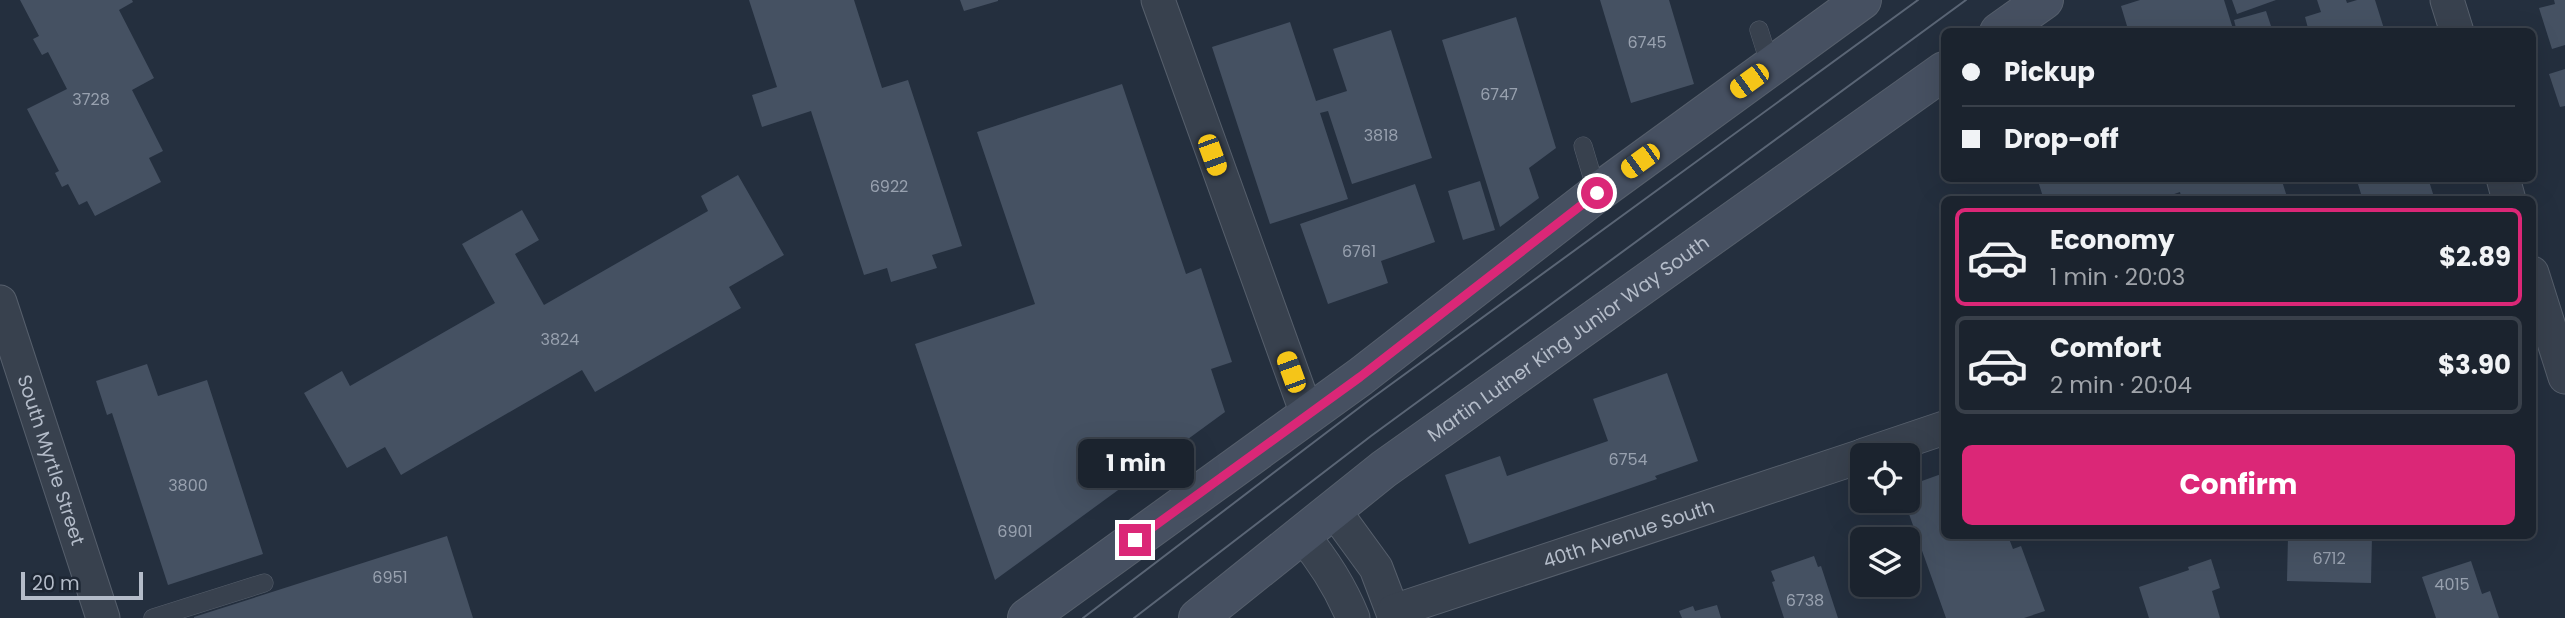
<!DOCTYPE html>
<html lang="en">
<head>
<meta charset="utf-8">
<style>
  :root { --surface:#1b232e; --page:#282f3a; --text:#f1f3f6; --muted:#a0a4aa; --line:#39404a; --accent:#db2777 }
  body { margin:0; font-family:Poppins,sans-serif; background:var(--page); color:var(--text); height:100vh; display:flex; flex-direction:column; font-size:26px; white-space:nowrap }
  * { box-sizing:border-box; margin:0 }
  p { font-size:23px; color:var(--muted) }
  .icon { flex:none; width:38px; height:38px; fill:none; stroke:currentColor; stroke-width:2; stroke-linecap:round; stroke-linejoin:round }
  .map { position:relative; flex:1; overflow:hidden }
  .drawer { position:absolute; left:1941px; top:196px; width:595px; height:343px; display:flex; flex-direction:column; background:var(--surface); border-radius:10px; box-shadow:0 7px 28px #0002,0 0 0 2px var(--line) }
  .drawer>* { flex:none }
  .guide { position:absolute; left:1941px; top:28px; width:595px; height:154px; border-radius:10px; box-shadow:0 7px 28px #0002,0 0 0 2px var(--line); display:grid; align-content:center; height:154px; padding:0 21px; background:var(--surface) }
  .tools { position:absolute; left:1850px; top:443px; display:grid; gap:14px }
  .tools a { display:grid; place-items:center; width:70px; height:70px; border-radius:10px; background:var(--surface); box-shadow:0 7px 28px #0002,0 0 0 2px var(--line); font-size:35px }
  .scale { position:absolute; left:21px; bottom:18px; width:122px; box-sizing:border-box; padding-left:7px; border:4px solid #b4bcc9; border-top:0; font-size:19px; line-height:24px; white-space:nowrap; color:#b4bcc9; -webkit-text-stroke:5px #1d2633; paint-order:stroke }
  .end { position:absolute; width:32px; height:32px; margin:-16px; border:9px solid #db2777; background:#fff; box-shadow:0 0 0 4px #fff }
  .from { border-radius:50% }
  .bubble { position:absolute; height:49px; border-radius:10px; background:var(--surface); box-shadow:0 7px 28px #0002,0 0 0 2px var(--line); font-size:23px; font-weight:700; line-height:49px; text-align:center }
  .car { position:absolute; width:21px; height:42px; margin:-21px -10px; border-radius:9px; box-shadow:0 0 5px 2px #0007; background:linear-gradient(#f5c518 24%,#345 0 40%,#f5c518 0 76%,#345 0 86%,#f5c518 0) }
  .guide b { display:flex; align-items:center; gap:24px; height:66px; font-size:26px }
  .guide b+b { border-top:2px solid var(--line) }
  .guide i { width:18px; height:18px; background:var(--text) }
  ul { padding:12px 0 0; list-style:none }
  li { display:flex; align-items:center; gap:21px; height:98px; margin:0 14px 10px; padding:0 7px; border:4px solid var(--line); border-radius:10px }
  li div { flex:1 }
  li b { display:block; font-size:26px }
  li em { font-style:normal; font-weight:700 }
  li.on { border-color:var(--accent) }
  li>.icon { width:63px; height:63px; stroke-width:1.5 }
  .primary-button { display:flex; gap:14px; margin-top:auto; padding:14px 21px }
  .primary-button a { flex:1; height:80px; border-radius:10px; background:var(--accent); color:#fff; font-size:28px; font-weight:700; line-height:80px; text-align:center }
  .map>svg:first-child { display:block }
  .building { fill:#455162 }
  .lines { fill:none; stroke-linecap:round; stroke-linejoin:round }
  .lane-casing { stroke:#565f6c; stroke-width:19 }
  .street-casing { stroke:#565f6c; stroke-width:35 }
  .secondary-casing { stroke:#565f6c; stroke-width:40 }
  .lane { stroke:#38414e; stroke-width:18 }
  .street { stroke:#38414e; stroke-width:33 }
  .secondary { stroke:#465061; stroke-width:38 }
  .tram { stroke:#5a6575; stroke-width:2 }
  .route { stroke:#db2777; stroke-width:9 }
  .labels { text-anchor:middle; stroke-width:7; stroke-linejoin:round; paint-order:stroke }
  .number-label { font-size:16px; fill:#98a1af }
  .street-label { font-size:19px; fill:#b4bcc9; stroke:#1d2633 }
</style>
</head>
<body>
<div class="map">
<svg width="2565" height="618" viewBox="0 0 2565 618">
  <rect width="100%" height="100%" fill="#242f3e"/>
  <g class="building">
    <path d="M 20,0 L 132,0 L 133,2 L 119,10 L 154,78 L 132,90 L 163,151 L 149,158 L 161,182 L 95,216 L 87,201 L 79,205 L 68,184 L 62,187 L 55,173 L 59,171 L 27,109 L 67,89 L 48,52 L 42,55 L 33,39 L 39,36 Z"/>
    <path d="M 749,0 L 854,0 L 882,88 L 908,80 L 962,246 L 932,255 L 937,268 L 891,282 L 887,268 L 864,275 L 811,111 L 762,127 L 752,95 L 777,87 Z"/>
    <path d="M 960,0 L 998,0 L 998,1 L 964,11 Z"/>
    <path d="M 1600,0 L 1669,0 L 1694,84 L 1631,103 Z"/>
    <path d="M 2140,0 L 2224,0 L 2234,32 L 2113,32 L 2127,26 L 2121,6 Z"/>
    <path d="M 2232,0 L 2276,0 L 2237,14 Z"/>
    <path d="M 2317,0 L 2346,0 L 2347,3 L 2357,0 L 2375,0 L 2385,32 L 2309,32 L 2305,17 L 2321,12 Z"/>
    <path d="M 2554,0 L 2565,0 L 2565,45 L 2552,49 L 2539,8 L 2555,4 Z"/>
    <path d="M 2266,11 L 2273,32 L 2237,32 L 2234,20 Z"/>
    <path d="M 1516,17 L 1556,148 L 1529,168 L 1539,198 L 1500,227 L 1442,40 Z"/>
    <path d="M 1290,22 L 1316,101 L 1347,91 L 1333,49 L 1391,30 L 1432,158 L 1352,184 L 1328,111 L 1320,113 L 1348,199 L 1270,224 L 1212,47 Z"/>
    <path d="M 2565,69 L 2565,106 L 2560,107 L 2549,74 Z"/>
    <path d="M 1122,84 L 1186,274 L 1201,268 L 1232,362 L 1211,369 L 1225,412 L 995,580 L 915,344 L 1035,304 L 977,132 Z"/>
    <path d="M 738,175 L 784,255 L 729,287 L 741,308 L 595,392 L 582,370 L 401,475 L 385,447 L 347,468 L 304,393 L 342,371 L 350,386 L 495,303 L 462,244 L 522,210 L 539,240 L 515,254 L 544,305 L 708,211 L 701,196 Z"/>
    <path d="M 2037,178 L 2281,178 L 2288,200 L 2182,200 L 2180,192 L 2157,200 L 2044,200 Z"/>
    <path d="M 2356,178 L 2428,178 L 2435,200 L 2363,200 Z"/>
    <path d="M 1480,181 L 1495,230 L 1463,240 L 1448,191 Z"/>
    <path d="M 1415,184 L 1435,242 L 1381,261 L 1388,283 L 1328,304 L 1300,224 Z"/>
    <path d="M 147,364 L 158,396 L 207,380 L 263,554 L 168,585 L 112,413 L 107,415 L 96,381 Z"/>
    <path d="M 1667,373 L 1698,461 L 1655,476 L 1657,479 L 1469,544 L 1445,475 L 1500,456 L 1507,476 L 1608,441 L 1593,399 Z"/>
    <path d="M 1944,473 L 1944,536 L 2008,536 L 2013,549 L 2021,546 L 2045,611 L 2024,618 L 1946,618 L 1904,500 L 1908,500 L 1908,486 Z"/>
    <path d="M 447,536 L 473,618 L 194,618 L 194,617 Z"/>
    <path d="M 2288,536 L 2372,536 L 2371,583 L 2287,581 Z"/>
    <path d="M 1814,556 L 1818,567 L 1821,566 L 1838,618 L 1784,618 L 1772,582 L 1775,581 L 1771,571 Z"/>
    <path d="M 2211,559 L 2220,588 L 2212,591 L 2220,618 L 2149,618 L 2139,587 L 2189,570 L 2188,567 Z"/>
    <path d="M 2471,561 L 2482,594 L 2490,591 L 2499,618 L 2436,618 L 2422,577 Z"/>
    <path d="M 1717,605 L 1721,618 L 1682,618 L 1679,611 L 1693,606 L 1695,611 Z"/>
  </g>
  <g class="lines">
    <defs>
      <g id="lane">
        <path d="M 1759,30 L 1770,65"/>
        <path d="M 1583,146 L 1597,193"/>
        <path d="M 153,618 L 264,583"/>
      </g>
      <g id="street">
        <path d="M 1158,0 L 1307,414"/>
        <path d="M 2447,0 L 2457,32"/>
        <path d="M 2503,178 L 2509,200"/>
        <path d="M 2532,273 L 2565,377"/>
        <path id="s1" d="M 0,302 L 103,618"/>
        <path d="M 1864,455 L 1944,428"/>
        <path d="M 1333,509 L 1376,568 L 1395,618"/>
        <path d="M 1302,535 C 1324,561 1340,586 1353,618"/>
        <path id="s2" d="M 1394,611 L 1862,456"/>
      </g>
      <g id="secondary">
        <path d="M 1999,32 L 2044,0"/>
        <path d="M 1027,618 L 1360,377 L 1597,193 L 1862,0"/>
        <path id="s3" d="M 1198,618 L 1384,469 L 1944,71"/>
      </g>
    </defs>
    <use href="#lane" class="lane-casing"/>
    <use href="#street" class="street-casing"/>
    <use href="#secondary" class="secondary-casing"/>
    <use href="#lane" class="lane"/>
    <use href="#street" class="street"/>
    <use href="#secondary" class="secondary"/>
    <g class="tram">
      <path d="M 1083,618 L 1368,401 L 1918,0"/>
      <path d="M 1134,618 L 1371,436 L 1966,0"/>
    </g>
  </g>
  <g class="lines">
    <path class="route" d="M 1135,540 L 1360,377 L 1597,193"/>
  </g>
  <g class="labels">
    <g class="number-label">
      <text x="1647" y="48">6745</text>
      <text x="1499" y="100">6747</text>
      <text x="91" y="105">3728</text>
      <text x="1381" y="141">3818</text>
      <text x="889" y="192">6922</text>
      <text x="1359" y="257">6761</text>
      <text x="560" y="345">3824</text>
      <text x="1628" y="465">6754</text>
      <text x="188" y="491">3800</text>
      <text x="1015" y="537">6901</text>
      <text x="2329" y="564">6712</text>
      <text x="390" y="583">6951</text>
      <text x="2452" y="590">4015</text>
      <text x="1805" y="606">6738</text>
    </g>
    <g class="street-label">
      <text dy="7" stroke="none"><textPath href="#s3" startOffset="464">Martin Luther King Junior Way South</textPath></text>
      <text dy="7" stroke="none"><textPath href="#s1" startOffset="166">South Myrtle Street</textPath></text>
      <text dy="7" stroke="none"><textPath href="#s2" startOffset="247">40th Avenue South</textPath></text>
    </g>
  </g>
</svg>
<div class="tools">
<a><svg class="icon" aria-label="locate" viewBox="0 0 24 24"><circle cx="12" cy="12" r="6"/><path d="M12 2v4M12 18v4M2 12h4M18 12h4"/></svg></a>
<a><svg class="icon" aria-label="layers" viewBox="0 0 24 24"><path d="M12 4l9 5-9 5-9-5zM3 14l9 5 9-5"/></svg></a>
</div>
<div class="scale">20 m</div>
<i class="end from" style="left:1597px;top:193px"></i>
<i class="end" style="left:1135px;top:540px"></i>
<div class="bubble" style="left:1078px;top:439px;width:116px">1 min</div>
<i class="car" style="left:1749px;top:81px;rotate:234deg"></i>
<i class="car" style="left:1212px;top:155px;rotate:160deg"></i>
<i class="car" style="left:1640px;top:161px;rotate:234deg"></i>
<i class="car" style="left:1291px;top:372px;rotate:340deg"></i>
<div class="guide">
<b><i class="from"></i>Pickup</b>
<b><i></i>Drop-off</b>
</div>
<section class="drawer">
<ul>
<li class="on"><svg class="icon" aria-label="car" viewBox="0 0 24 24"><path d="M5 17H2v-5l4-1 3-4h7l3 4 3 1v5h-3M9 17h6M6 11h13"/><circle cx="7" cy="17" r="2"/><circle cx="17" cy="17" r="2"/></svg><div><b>Economy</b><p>1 min · 20:03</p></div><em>$2.89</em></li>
<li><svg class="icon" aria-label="car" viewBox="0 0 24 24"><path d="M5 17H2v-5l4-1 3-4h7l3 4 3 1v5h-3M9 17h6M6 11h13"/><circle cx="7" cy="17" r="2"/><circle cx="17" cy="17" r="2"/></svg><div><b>Comfort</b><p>2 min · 20:04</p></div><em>$3.90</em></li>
</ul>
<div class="primary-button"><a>Confirm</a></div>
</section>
</div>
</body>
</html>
